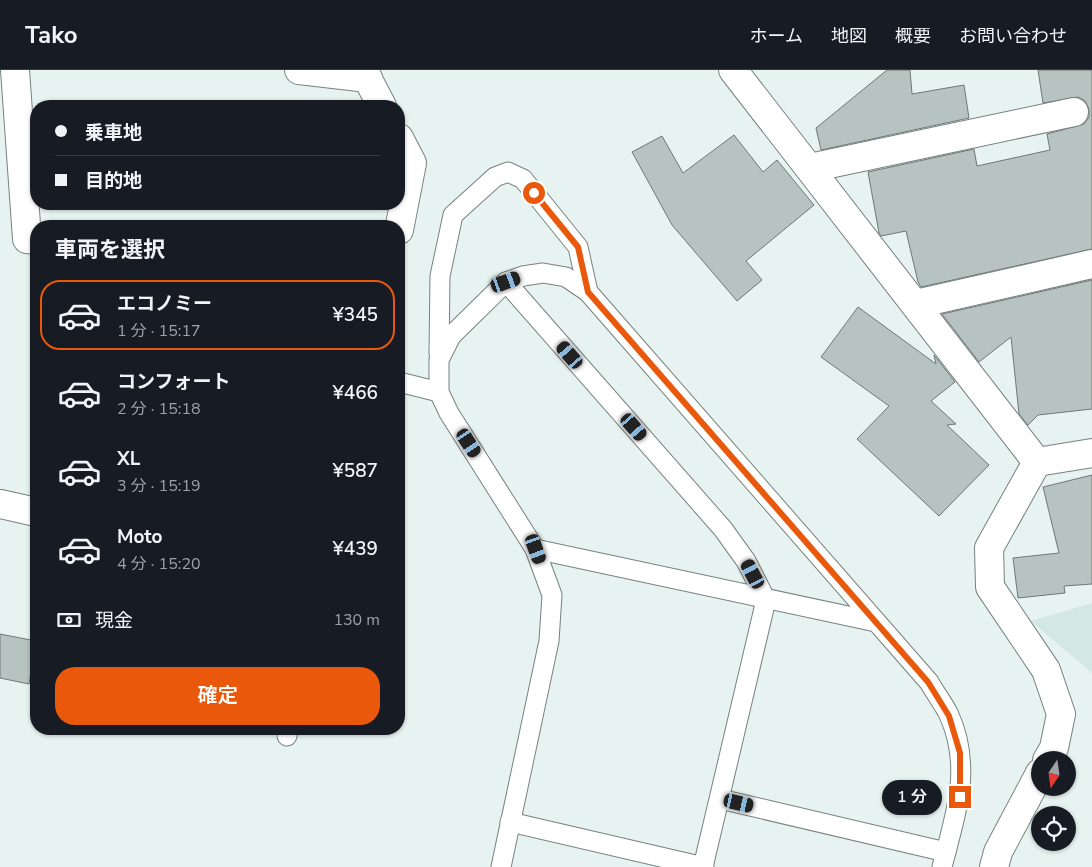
<!DOCTYPE html>
<html lang="ja">
<head>
<meta charset="utf-8">
<style>
  :root { --surface:#171b24; --page:#20242c; --text:#f1f3f6; --muted:#9ea1a6; --line:#363941; --accent:#ea580c }
  body { margin:0; font-family:"Nunito Sans","Noto Sans JP",sans-serif; background:var(--page); color:var(--text); height:100vh; display:flex; flex-direction:column; font-size:19px; white-space:nowrap }
  * { box-sizing:border-box; margin:0 }
  p { font-size:16px; color:var(--muted) }
  .icon { flex:none; width:28px; height:28px; fill:none; stroke:currentColor; stroke-width:2; stroke-linecap:round; stroke-linejoin:round }
  .map { position:relative; flex:1; overflow:hidden }
  .details { position:absolute; left:30px; top:150px; width:375px; height:515px; display:flex; flex-direction:column; background:var(--surface); border-radius:20px; box-shadow:0 1px 4px #0004 }
  .details>* { flex:none }
  .guide { position:absolute; left:30px; top:30px; width:375px; height:110px; border-radius:20px; box-shadow:0 1px 4px #0004; display:grid; align-content:center; height:110px; padding:0 25px; background:var(--surface) }
  .needle { width:32px; rotate:193deg }
  .buttons { position:absolute; left:1031px; top:681px; display:grid; gap:10px }
  .buttons a { display:grid; place-items:center; width:45px; height:45px; border-radius:50%; background:var(--surface); box-shadow:0 1px 4px #0004; font-size:25px }
  .end { position:absolute; width:22px; height:22px; margin:-11px; border:6px solid #ea580c; background:#fff; box-shadow:0 0 0 2px #fff }
  .from { border-radius:50% }
  .bubble { position:absolute; height:35px; border-radius:18px; background:var(--surface); box-shadow:0 1px 4px #0004; font-size:16px; font-weight:600; line-height:35px; text-align:center }
  .car { position:absolute; width:15px; height:30px; margin:-15px -8px; border-radius:6px; box-shadow:0 0 4px 1px #0007; background:linear-gradient(#222 24%,#8ab4d8 0 40%,#222 0 76%,#8ab4d8 0 86%,#222 0) }
  .guide b { display:flex; align-items:center; gap:18px; height:48px; font-size:19px }
  .guide b+b { border-top:1px solid var(--line) }
  .guide i { width:12px; height:12px; background:var(--text) }
  ul { padding:0; list-style:none }
  li { display:flex; align-items:center; gap:15px; height:70px; margin:0 10px 8px; padding:0 15px; border:2px solid transparent; border-radius:20px }
  li div { flex:1 }
  li b { display:block; font-size:19px }
  li em { font-style:normal; font-weight:600 }
  li.active { border-color:var(--accent) }
  li>.icon { width:45px; height:45px; stroke-width:1.5 }
  h2 { padding:0 25px; font-size:22px; line-height:60px }
  .pay { display:flex; align-items:center; gap:12px; height:55px; padding:0 25px; font-size:19px }
  .pay p { margin-inline-start:auto }
  .action { display:flex; gap:10px; margin-top:auto; padding:10px 25px }
  .action a { flex:1; height:58px; border-radius:20px; background:var(--accent); color:#fff; font-size:20px; font-weight:600; line-height:58px; text-align:center }
  header { display:flex; align-items:center; gap:30px; box-sizing:border-box; height:70px; padding:0 25px; background:var(--surface); border-bottom:1px solid var(--line) }
  header strong { font-size:24px }
  nav { display:flex; gap:28px; margin-inline-start:auto; font-size:18px }
  .map>svg:first-child { display:block }
  .built { fill:#d3e8e3 }
  .building { fill:#b7c3c0; stroke:#6e7976 }
  .lines { fill:none; stroke-linecap:round; stroke-linejoin:round }
  .lane-casing { stroke:#77827f; stroke-width:21 }
  .street-casing { stroke:#77827f; stroke-width:30 }
  .lane { stroke:#fff; stroke-width:19 }
  .street { stroke:#fff; stroke-width:28 }
  .route { stroke:#ea580c; stroke-width:6 }
</style>
</head>
<body>
<header>
<strong>Tako</strong>
<nav><a>ホーム</a><a>地図</a><a>概要</a><a>お問い合わせ</a></nav>
</header>
<div class="map">
<svg width="1092" height="797" viewBox="0 0 1092 797">
  <rect width="100%" height="100%" fill="#e7f3f0"/>
  <path class="built" d="M 1092,533 L 1092,603 L 1031,551 Z"/>
  <g class="building">
    <path d="M 887,0 L 910,0 L 912,24 L 964,15 L 969,48 L 821,80 L 816,58 Z"/>
    <path d="M 1038,0 L 1092,0 L 1092,179 L 921,217 L 918,212 L 906,161 L 881,166 L 879,163 L 868,102 L 974,79 L 977,96 L 1050,80 L 1047,64 L 1084,54 L 1089,47 L 1089,39 L 1085,31 L 1078,27 L 1043,33 Z"/>
    <path d="M 734,65 L 763,102 L 777,90 L 814,135 L 746,191 L 762,210 L 737,231 L 672,155 L 632,82 L 662,66 L 683,103 Z"/>
    <path d="M 1092,210 L 1092,339 L 1038,345 L 1028,355 L 1019,344 L 1011,267 L 979,292 L 942,244 Z"/>
    <path d="M 858,237 L 936,294 L 934,285 L 955,312 L 931,331 L 956,354 L 947,355 L 989,395 L 939,446 L 857,369 L 889,336 L 821,287 Z"/>
    <path d="M 1092,405 L 1092,514 L 1064,516 L 1065,523 L 1018,528 L 1013,488 L 1059,483 L 1043,417 Z"/>
    <path d="M 0,564 L 36,571 L 29,614 L 0,608 Z"/>
  </g>
  <g class="lines">
    <defs>
      <g id="lane">
        <path d="M 506,212 L 723,459 L 746,491 L 766,530 L 703,797"/>
        <path d="M 439,284 L 440,206 L 453,145 L 495,107 L 508,102 L 523,109 L 578,177 L 588,222"/>
        <path d="M 399,312 L 439,322"/>
        <path d="M 535,479 L 876,552"/>
        <path d="M 287,666 L 288,659"/>
        <path d="M 720,729 L 946,782"/>
        <path d="M 510,752 L 704,797"/>
        <path d="M 501,797 L 549,571 L 552,525 L 535,479 L 449,343 L 439,322 L 439,290 L 451,266 L 506,212 L 523,206 L 543,203 L 566,207 L 588,222 L 929,612 C 935,623 944,634 949,645 C 973,698 955,745 942,797"/>
      </g>
      <g id="street">
        <path d="M 15,0 L 27,169 L 36,170"/>
        <path d="M 299,0 L 368,8"/>
        <path d="M 363,0 L 382,36"/>
        <path d="M 733,0 L 1037,392"/>
        <path d="M 399,68 L 412,93 L 399,160"/>
        <path d="M 810,98 L 1074,42"/>
        <path d="M 916,234 L 1092,194"/>
        <path d="M 0,434 L 36,442"/>
        <path d="M 1047,690 L 1054,678 L 1061,644 L 1046,600 L 990,517 L 989,478 L 1037,392 L 1092,383"/>
        <path d="M 994,797 L 998,782 L 1040,703"/>
      </g>
    </defs>
    <use href="#lane" class="lane-casing"/>
    <use href="#street" class="street-casing"/>
    <use href="#lane" class="lane"/>
    <use href="#street" class="street"/>
  </g>
  <g class="lines">
    <path class="route" d="M 534,123 L 578,177 L 588,222 L 928,612 L 949,646 L 960,683 L 960,727"/>
  </g>
</svg>
<div class="buttons">
<a><svg class="needle" viewBox="-14 -14 28 28"><path d="M0-13l5 13h-10z" fill="#e53935"/><path d="M0 13l5-13h-10z" fill="#9ea1a6"/></svg></a>
<a><svg class="icon" aria-label="locate" viewBox="0 0 24 24"><circle cx="12" cy="12" r="6"/><path d="M12 2v4M12 18v4M2 12h4M18 12h4"/></svg></a>
</div>
<i class="end from" style="left:534px;top:123px"></i>
<i class="end" style="left:960px;top:727px"></i>
<div class="bubble" style="left:882px;top:710px;width:60px">1 分</div>
<i class="car" style="left:506px;top:212px;rotate:70deg"></i>
<i class="car" style="left:570px;top:285px;rotate:319deg"></i>
<i class="car" style="left:634px;top:357px;rotate:139deg"></i>
<i class="car" style="left:469px;top:373px;rotate:147deg"></i>
<i class="car" style="left:536px;top:479px;rotate:160deg"></i>
<i class="car" style="left:753px;top:504px;rotate:332deg"></i>
<i class="car" style="left:739px;top:733px;rotate:103deg"></i>
<div class="guide">
<b><i class="from"></i>乗車地</b>
<b><i></i>目的地</b>
</div>
<section class="details">
<h2>車両を選択</h2>
<ul>
<li class="active"><svg class="icon" aria-label="car" viewBox="0 0 24 24"><path d="M5 17H2v-5l4-1 3-4h7l3 4 3 1v5h-3M9 17h6M6 11h13"/><circle cx="7" cy="17" r="2"/><circle cx="17" cy="17" r="2"/></svg><div><b>エコノミー</b><p>1 分 · 15:17</p></div><em>¥345</em></li>
<li><svg class="icon" aria-label="car" viewBox="0 0 24 24"><path d="M5 17H2v-5l4-1 3-4h7l3 4 3 1v5h-3M9 17h6M6 11h13"/><circle cx="7" cy="17" r="2"/><circle cx="17" cy="17" r="2"/></svg><div><b>コンフォート</b><p>2 分 · 15:18</p></div><em>¥466</em></li>
<li><svg class="icon" aria-label="car" viewBox="0 0 24 24"><path d="M5 17H2v-5l4-1 3-4h7l3 4 3 1v5h-3M9 17h6M6 11h13"/><circle cx="7" cy="17" r="2"/><circle cx="17" cy="17" r="2"/></svg><div><b>XL</b><p>3 分 · 15:19</p></div><em>¥587</em></li>
<li><svg class="icon" aria-label="car" viewBox="0 0 24 24"><path d="M5 17H2v-5l4-1 3-4h7l3 4 3 1v5h-3M9 17h6M6 11h13"/><circle cx="7" cy="17" r="2"/><circle cx="17" cy="17" r="2"/></svg><div><b>Moto</b><p>4 分 · 15:20</p></div><em>¥439</em></li>
</ul>
<div class="pay"><svg class="icon" aria-label="cash" viewBox="0 0 24 24"><path d="M3 7h18v10H3z"/><circle cx="12" cy="12" r="2"/></svg>現金<p>130 m</p></div>
<div class="action"><a>確定</a></div>
</section>
</div>
</body>
</html>
